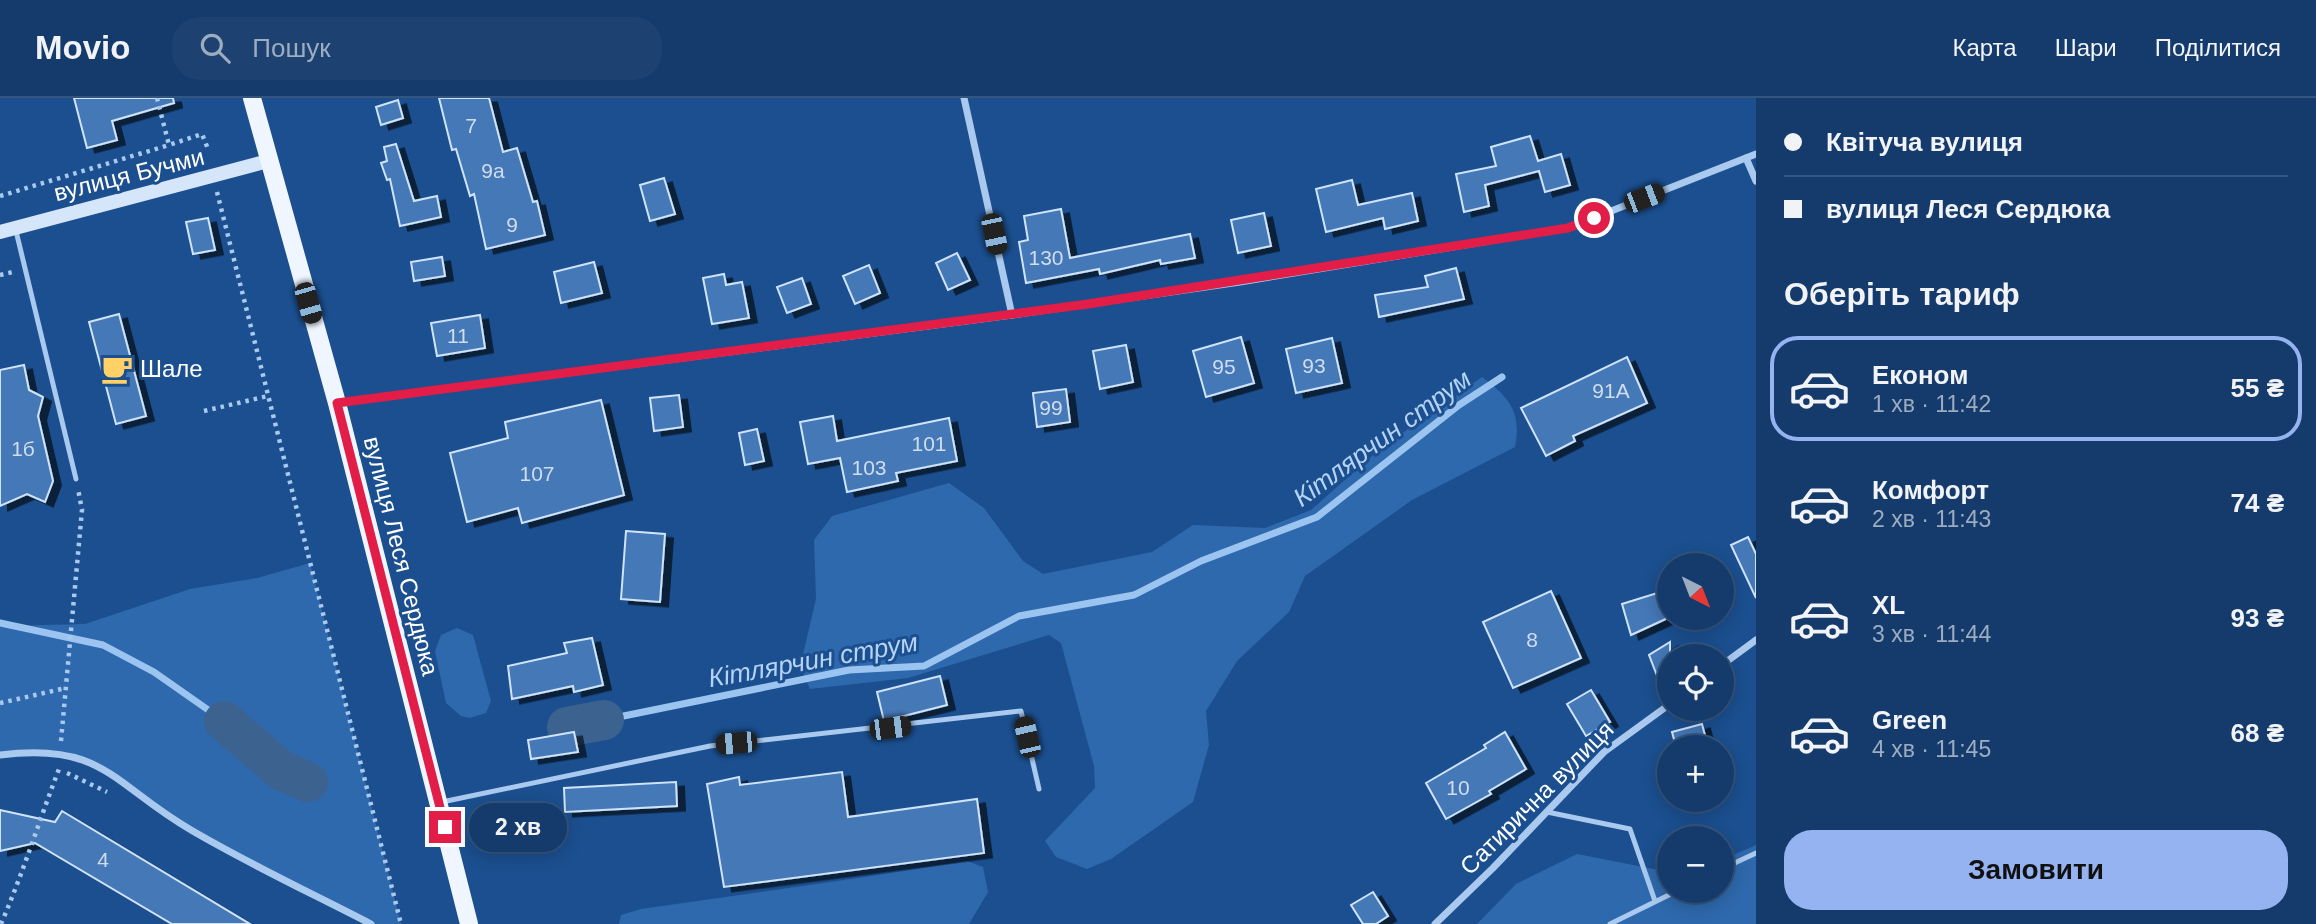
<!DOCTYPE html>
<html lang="uk">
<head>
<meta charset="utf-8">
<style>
  :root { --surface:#143b6b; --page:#1d4271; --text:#f1f3f6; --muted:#9dadc1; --line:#33557e; --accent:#95b2f1 }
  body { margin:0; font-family:Arial,sans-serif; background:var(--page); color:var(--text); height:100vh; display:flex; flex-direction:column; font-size:26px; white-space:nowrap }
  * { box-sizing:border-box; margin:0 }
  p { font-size:23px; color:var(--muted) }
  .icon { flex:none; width:38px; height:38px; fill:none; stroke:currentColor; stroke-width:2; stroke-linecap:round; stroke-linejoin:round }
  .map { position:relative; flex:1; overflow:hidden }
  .details { display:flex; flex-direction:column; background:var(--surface); width:560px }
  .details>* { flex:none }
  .top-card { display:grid; align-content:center; height:154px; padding:0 28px; background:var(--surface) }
  .needle { width:46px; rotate:138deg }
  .controls { position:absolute; left:1657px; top:455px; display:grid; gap:14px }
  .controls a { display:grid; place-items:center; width:77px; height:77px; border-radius:50%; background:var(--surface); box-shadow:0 4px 18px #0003,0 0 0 2px var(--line); font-size:35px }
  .end { position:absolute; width:32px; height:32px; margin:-16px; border:9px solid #e11d48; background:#fff; box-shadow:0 0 0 4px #fff }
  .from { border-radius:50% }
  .bubble { position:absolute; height:49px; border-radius:24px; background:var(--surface); box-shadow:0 4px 18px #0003,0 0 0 2px var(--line); font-size:23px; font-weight:700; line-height:49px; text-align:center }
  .car { position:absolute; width:21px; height:42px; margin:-21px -10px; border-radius:9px; box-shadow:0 0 5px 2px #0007; background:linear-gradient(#222 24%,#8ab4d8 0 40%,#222 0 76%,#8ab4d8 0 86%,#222 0) }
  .top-card b { display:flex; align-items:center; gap:24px; height:66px; font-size:26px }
  .top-card b+b { border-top:2px solid var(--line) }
  .top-card i { width:18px; height:18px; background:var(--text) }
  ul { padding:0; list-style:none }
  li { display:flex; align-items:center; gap:21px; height:105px; margin:0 14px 10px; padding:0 14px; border:4px solid transparent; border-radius:28px }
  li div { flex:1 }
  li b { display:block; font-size:26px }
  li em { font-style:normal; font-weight:700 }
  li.selected { border-color:var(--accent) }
  li>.icon { width:63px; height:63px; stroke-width:1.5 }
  h2 { padding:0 28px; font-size:32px; line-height:84px }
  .button { display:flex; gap:14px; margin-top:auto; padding:14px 28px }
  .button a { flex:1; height:80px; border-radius:28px; background:var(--accent); color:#111; font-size:28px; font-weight:700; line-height:80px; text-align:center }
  header { display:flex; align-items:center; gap:42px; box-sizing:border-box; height:98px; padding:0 35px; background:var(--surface); border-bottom:2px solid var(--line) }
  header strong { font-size:33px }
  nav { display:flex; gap:38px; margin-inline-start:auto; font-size:24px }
  .search { width:490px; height:63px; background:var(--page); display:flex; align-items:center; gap:18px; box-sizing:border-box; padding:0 24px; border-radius:28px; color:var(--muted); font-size:26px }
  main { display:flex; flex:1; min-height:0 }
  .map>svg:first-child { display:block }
  .green { fill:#2e69ad }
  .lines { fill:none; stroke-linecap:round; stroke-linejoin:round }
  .stream { stroke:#9cc4f0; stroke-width:7 }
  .river { stroke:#3c6290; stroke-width:40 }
  .building { fill:#4478b7; stroke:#cfe3fa; stroke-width:2; filter:url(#shadow) }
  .path { stroke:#a9c9ee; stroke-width:4.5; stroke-dasharray:3.5 5; stroke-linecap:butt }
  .lane { stroke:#a9c9ee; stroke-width:5 }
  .street { stroke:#a9c9ee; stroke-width:7 }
  .secondary { stroke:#d6e6fa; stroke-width:14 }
  .primary { stroke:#f0f6ff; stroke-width:18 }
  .route { stroke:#e11d48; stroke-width:9 }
  .labels { text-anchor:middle; stroke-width:6; stroke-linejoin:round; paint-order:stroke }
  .number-label { font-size:21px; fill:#d0dded }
  .street-label { font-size:24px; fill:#fff; stroke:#1b4f8f }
  .poi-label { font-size:24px; fill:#fff; stroke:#1b4f8f; text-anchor:start }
  .water-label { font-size:26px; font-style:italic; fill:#b5d3f5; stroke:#1b4f8f }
</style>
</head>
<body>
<header>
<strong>Movio</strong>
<div class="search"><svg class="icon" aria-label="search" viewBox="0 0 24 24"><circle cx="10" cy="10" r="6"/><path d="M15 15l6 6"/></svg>Пошук</div>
<nav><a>Карта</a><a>Шари</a><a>Поділитися</a></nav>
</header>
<main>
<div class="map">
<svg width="1756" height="826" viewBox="0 0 1756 826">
  <defs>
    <filter id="shadow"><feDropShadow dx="8" dy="4.5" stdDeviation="0" flood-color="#0009"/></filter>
  </defs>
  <rect width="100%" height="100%" fill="#1b4f8f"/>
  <g class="green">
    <path d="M 1482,279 C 1509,299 1522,314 1515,349 L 1412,402 L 1305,478 L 1289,514 L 1237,563 L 1206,613 L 1209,647 L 1193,704 L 1111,761 L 1087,771 L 1056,759 L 1045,743 L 1095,690 L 1094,668 L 1061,545 L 1049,537 L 908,580 L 810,591 L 800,569 L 816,501 L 814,442 L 832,418 L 949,385 L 984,410 L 1023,463 L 1043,476 L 1152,454 L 1193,427 L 1265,430 L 1311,412 L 1381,350 Z"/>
    <path d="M 310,465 L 401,826 L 371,826 L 189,731 L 115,676 L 71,657 L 0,657 L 0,528 L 85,526 L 190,491 L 257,480 Z"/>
    <path d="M 457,530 L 473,537 L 491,603 L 486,615 L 470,620 L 461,618 L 446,605 L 435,553 L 441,537 Z"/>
    <path d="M 1756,747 L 1756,826 L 1477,826 L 1516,786 L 1577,756 L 1669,774 L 1670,793 L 1722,793 L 1722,762 Z"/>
    <path d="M 967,763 L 983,769 L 988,794 L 969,826 L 619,826 L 621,817 L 641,811 C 750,795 858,781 967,763 Z"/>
  </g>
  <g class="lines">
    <g class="stream">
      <path d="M 0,525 L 103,547 L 154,574 L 224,623"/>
      <path d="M 604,622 L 849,572 L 924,568 L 1019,518 L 1134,497 L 1201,463 L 1317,419 L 1459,307 L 1502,279"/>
    </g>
    <g class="river">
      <path d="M 224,623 L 282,673 L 308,684"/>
      <path d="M 567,629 L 604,622"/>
    </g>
  </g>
  <g class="building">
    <path d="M 74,0 L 173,0 L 174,5 L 112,23 L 117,42 L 87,50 Z"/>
    <path d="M 439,0 L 489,0 L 503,54 L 517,50 L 533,104 L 537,103 L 545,137 L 486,151 L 474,96 L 470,98 L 456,51 L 452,52 Z"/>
    <path d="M 398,2 L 403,20 L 381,27 L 376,9 Z"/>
    <path d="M 1530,38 L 1538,63 L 1561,56 L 1570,87 L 1545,94 L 1539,73 L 1485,87 L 1489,108 L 1464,114 L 1456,76 L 1496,68 L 1491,49 Z"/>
    <path d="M 396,46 L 414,103 L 437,98 L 441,119 L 400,128 L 390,81 L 387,82 L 381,65 L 387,63 L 384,49 Z"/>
    <path d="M 664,80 L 675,116 L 650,123 L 640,87 Z"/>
    <path d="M 1352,82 L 1358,107 L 1412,95 L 1418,123 L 1385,131 L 1383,120 L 1326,134 L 1316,91 Z"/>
    <path d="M 1061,111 L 1070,160 L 1190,136 L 1195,160 L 1161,166 L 1160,162 L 1100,176 L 1099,171 L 1026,185 L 1019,144 L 1028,142 L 1024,118 Z"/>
    <path d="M 1264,115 L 1271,148 L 1238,155 L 1231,122 Z"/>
    <path d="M 208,120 L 215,152 L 193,156 L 186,124 Z"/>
    <path d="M 957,155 L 970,182 L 948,192 L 936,165 Z"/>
    <path d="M 442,159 L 445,178 L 414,183 L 411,164 Z"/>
    <path d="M 594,164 L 602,195 L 561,205 L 554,174 Z"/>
    <path d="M 869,167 L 880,195 L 855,206 L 843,178 Z"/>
    <path d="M 1456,170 L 1464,201 L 1379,219 L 1375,197 L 1428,189 L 1425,178 Z"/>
    <path d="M 724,176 L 726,187 L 742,184 L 749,220 L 712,226 L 703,180 Z"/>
    <path d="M 802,180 L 811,206 L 787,215 L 777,189 Z"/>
    <path d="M 119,216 L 146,318 L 116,326 L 89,224 Z"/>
    <path d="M 480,217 L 485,250 L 437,258 L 431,225 Z"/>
    <path d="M 1241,239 L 1254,285 L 1206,299 L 1193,253 Z"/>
    <path d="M 1332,240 L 1342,285 L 1296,295 L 1286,251 Z"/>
    <path d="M 1126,247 L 1133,284 L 1100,291 L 1093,253 Z"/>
    <path d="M 1627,259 L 1647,305 L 1573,338 L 1575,343 L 1546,358 L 1521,310 Z"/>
    <path d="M 24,267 L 29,292 L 43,299 L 38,318 L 53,383 L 45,404 L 27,396 L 0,408 L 0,272 Z"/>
    <path d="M 1066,291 L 1070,324 L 1037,329 L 1033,295 Z"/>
    <path d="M 679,297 L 683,329 L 654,333 L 650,300 Z"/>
    <path d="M 601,302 L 624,397 L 522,425 L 518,410 L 467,424 L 450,355 L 508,340 L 505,324 Z"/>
    <path d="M 833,318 L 837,343 L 949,320 L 957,363 L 896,375 L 898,383 L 847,394 L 840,360 L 808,366 L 800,324 Z"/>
    <path d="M 757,331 L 764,363 L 745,367 L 739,335 Z"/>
    <path d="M 626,433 L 665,436 L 660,504 L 621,501 Z"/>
    <path d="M 1748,439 L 1756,456 L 1756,500 L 1731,447 Z"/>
    <path d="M 1670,491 L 1670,519 L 1631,537 L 1622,506 Z"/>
    <path d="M 1551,493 L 1581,560 L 1513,590 L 1483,524 Z"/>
    <path d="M 592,540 L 603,587 L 574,594 L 573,588 L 512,601 L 508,568 L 567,555 L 564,545 Z"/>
    <path d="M 1670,544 L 1670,600 L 1666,601 L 1649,557 Z"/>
    <path d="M 940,578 L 947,607 L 884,623 L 877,594 Z"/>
    <path d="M 1591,592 L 1610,624 L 1586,638 L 1567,606 Z"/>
    <path d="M 1702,626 L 1708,649 L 1676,649 L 1672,634 Z"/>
    <path d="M 574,634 L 578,654 L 531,661 L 528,642 Z"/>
    <path d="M 1505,634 L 1526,671 L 1489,693 L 1491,696 L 1446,721 L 1426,685 L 1486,650 L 1484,647 Z"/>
    <path d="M 842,674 L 848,719 L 977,701 L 984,755 L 724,789 L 707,686 L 739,679 L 740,687 Z"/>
    <path d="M 676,684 L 677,708 L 565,714 L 564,690 Z"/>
    <path d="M 0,712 L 55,724 L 62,713 L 250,826 L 172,826 L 35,745 L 0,753 Z"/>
    <path d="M 1373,794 L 1388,818 L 1376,826 L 1363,826 L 1351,807 Z"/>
  </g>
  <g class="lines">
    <g class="path">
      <path d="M 157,0 L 169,47 L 202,36 L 208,51"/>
      <path d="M 217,94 L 401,826"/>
      <path d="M 0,98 L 169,47"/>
      <path d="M 0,177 L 13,174"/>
      <path d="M 204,313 L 268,298"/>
      <path d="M 0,605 L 66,590"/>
      <path d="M 61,643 L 82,412 L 78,391"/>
      <path d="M 67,675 L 107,694"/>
      <path d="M 1,826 C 23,775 39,723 59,671"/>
    </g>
    <g class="lane">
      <path d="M 16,133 L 76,381"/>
      <path d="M 442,704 L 710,648 L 1021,613 L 1039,691"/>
      <path d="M 1547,714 L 1630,731 L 1655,803"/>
      <path d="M 1722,771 L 1756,755"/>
      <path d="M 1610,826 L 1677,793"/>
    </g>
    <g class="street">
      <path d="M 964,0 L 1012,217"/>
      <path d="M 1746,60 L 1756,83"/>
      <path d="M 338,305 L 1012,217 L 1240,184 L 1568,130 L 1756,56"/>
      <path d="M 1722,567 L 1756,542"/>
      <path d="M 0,657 C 104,644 113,687 191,732 C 249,766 311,795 371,826"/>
      <path d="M 1435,826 L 1493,770 L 1604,654 L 1670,606"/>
    </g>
    <path class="secondary" d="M 0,134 L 268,63"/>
    <path class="primary" d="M 252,0 L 337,305 L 469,826"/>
  </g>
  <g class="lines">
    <path class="route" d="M 445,729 L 337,305 L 1088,206 L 1568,130 L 1594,120"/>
  </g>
  <defs>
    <symbol id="cafe-bare" viewBox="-9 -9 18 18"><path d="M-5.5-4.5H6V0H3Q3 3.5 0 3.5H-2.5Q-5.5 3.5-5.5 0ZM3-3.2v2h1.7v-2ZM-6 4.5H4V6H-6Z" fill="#ffd166" stroke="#1b4f8f" stroke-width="2.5" paint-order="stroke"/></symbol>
  </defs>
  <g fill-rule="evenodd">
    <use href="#cafe-bare" x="95" y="249" width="44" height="44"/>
  </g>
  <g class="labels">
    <g class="number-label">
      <text x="471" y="35">7</text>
      <text x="493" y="80">9а</text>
      <text x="512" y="134">9</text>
      <text x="1046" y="167">130</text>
      <text x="458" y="245">11</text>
      <text x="1314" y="275">93</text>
      <text x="1224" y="276">95</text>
      <text x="1611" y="300">91А</text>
      <text x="1051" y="317">99</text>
      <text x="929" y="353">101</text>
      <text x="23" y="358">1б</text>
      <text x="869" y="377">103</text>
      <text x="537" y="383">107</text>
      <text x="1532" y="549">8</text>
      <text x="1458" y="697">10</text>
      <text x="103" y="769">4</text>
    </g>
    <g class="street-label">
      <text transform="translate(129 77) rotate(-14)" y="8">вулиця Бучми</text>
      <text transform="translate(401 458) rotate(76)" y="8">вулиця Леся Сердюка</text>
      <text transform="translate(1537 700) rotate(-45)" y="8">Сатирична вулиця</text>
    </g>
    <g class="poi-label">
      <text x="140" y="279">Шале</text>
    </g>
    <g class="water-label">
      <text transform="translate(1382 340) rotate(-36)" y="9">Кітлярчин струм</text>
      <text transform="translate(813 562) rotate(-10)" y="9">Кітлярчин струм</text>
    </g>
  </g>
</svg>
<div class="controls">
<a><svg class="needle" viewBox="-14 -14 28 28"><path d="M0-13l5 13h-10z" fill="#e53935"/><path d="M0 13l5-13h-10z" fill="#9dadc1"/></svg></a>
<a><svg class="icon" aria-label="locate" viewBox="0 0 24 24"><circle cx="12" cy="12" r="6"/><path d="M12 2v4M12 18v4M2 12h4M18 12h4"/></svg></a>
<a>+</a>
<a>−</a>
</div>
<i class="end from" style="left:1594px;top:120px"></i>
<i class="end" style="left:445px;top:729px"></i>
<div class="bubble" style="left:469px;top:705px;width:98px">2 хв</div>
<i class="car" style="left:1644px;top:100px;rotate:69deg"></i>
<i class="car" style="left:994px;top:136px;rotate:168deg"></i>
<i class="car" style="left:308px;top:205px;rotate:164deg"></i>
<i class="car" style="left:890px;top:630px;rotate:83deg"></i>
<i class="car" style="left:1027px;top:639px;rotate:347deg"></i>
<i class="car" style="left:736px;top:645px;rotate:265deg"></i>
</div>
<section class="details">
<div class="top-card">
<b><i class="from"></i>Квітуча вулиця</b>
<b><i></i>вулиця Леся Сердюка</b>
</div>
<h2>Оберіть тариф</h2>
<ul>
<li class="selected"><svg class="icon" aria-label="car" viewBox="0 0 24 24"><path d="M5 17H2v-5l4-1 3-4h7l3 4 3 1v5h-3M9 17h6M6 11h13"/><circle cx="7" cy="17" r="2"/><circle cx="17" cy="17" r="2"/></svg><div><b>Економ</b><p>1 хв · 11:42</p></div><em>55 ₴</em></li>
<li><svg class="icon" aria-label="car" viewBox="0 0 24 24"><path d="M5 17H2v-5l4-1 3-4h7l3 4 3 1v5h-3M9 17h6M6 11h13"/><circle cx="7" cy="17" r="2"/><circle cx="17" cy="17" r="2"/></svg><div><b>Комфорт</b><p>2 хв · 11:43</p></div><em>74 ₴</em></li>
<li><svg class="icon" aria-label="car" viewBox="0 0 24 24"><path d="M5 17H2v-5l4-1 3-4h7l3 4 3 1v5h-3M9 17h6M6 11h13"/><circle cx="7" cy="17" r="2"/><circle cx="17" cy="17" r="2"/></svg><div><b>XL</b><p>3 хв · 11:44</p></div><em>93 ₴</em></li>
<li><svg class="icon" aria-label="car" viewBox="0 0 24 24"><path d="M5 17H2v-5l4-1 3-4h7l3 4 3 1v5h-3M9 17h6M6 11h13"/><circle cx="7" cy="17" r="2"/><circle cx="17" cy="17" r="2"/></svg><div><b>Green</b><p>4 хв · 11:45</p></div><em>68 ₴</em></li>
</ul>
<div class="button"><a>Замовити</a></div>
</section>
</main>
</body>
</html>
